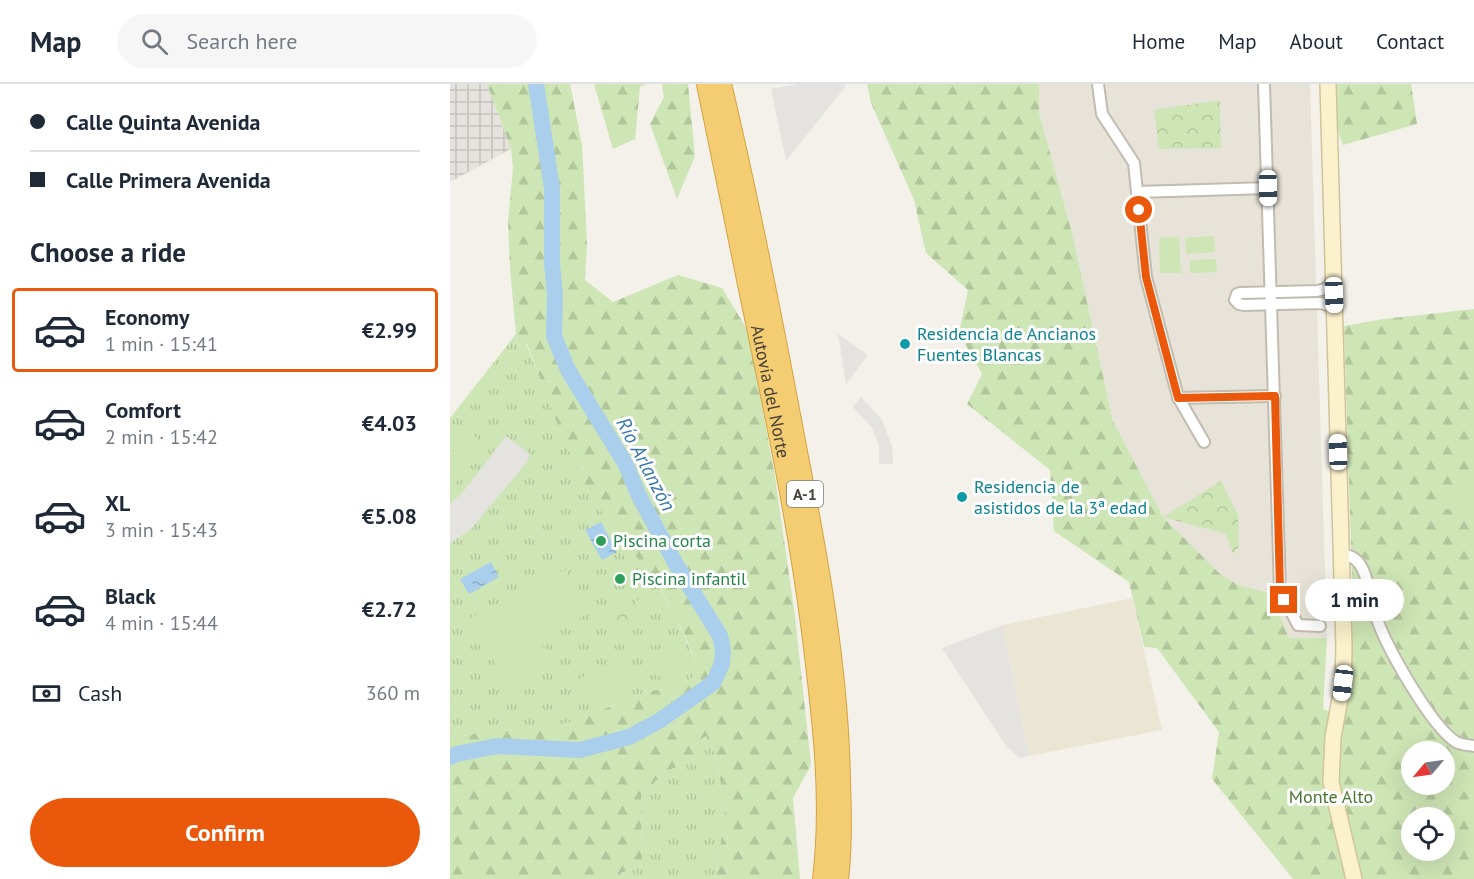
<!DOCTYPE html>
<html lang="en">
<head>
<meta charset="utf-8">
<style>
  :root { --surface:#fff; --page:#f6f6f7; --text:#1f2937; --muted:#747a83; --line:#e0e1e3; --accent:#ea580c }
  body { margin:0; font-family:"PT Sans",sans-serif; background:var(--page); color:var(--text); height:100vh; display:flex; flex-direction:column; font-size:22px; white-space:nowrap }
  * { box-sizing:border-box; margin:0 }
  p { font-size:20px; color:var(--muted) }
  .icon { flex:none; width:33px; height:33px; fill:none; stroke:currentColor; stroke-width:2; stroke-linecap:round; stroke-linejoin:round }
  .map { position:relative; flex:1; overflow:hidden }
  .side { display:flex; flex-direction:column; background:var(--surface); width:450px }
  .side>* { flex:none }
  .banner { display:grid; align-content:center; height:132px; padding:0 30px; background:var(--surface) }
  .needle { width:39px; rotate:241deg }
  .fabs { position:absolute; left:951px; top:657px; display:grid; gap:12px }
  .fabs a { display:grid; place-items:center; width:54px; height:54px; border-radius:50%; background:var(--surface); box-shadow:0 6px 24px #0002; font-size:30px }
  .end { position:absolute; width:27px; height:27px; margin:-14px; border:8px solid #ea580c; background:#fff; box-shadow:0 0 0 3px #fff }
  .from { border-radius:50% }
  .bubble { position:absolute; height:42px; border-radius:21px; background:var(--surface); box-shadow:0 6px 24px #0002; font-size:20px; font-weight:700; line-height:42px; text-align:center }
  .car { position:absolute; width:18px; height:36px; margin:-18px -9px; border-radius:8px; box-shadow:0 0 4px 2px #0007; background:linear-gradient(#fff 24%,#345 0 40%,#fff 0 76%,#345 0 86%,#fff 0) }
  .banner b { display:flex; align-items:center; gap:21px; height:57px; font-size:22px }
  .banner b+b { border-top:2px solid var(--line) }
  .banner i { width:15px; height:15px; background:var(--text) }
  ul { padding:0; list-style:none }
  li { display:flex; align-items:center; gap:18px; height:84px; margin:0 12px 9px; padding:0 18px; border:3px solid transparent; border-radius:6px }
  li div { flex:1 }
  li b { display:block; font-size:22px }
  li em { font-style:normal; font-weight:700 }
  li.active { border-color:var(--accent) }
  li>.icon { width:54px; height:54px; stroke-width:1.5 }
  h2 { padding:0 30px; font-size:27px; line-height:72px }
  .pay { display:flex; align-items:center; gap:15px; height:66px; padding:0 30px; font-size:22px }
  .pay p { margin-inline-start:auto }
  .action { display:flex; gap:12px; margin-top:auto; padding:12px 30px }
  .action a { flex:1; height:69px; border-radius:36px; background:var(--accent); color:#fff; font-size:24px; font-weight:700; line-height:69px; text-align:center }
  header { display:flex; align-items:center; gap:36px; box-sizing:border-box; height:84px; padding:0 30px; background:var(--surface); border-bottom:2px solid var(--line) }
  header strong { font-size:28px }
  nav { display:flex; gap:33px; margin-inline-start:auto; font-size:21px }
  .search { width:420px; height:54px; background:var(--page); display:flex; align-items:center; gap:15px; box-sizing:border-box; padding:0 21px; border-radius:33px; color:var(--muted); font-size:22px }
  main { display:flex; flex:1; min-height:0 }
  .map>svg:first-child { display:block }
  .residential { fill:#e7e3d8 }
  .industrial { fill:url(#industrial-grid) }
  .education { fill:#ebe6d4 }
  .grass { fill:url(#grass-tufts) }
  .forest { fill:url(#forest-firs); fill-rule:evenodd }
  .park { fill:url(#park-crowns) }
  .garden { fill:#cee5b5 }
  .parking { fill:#e5e3e0 }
  .water { fill:url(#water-ripples) }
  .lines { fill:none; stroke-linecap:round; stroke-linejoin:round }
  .river { stroke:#aacfec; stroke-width:16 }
  .street-casing { stroke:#c1bcaf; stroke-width:14 }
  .secondary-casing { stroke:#d0c49c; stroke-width:18 }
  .highway-casing { stroke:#d3a343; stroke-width:22 }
  .street { stroke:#fff; stroke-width:10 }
  .secondary { stroke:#fbf1cc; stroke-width:15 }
  .highway { stroke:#f4cd73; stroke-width:20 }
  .route { stroke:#ea580c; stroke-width:8 }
  .culture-dot { fill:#0f9aa8; stroke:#fff; stroke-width:2 }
  .leisure-dot { fill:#2e9e5b; stroke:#fff; stroke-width:2 }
  .labels { text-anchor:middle; stroke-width:6; stroke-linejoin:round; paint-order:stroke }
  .shield { fill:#fff; stroke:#7e7a74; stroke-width:1.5 }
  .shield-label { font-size:16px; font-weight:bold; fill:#474138 }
  .culture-label { font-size:18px; fill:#0d838f; stroke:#fff; text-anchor:start }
  .street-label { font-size:18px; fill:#474138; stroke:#fff }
  .leisure-label { font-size:18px; fill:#27864d; stroke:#fff; text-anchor:start }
  .park-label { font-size:18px; fill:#47752f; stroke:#fff }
  .water-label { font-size:20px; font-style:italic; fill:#3877ac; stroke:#fff }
</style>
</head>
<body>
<header>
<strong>Map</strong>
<div class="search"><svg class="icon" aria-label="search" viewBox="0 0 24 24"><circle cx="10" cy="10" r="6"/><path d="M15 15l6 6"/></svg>Search here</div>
<nav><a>Home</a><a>Map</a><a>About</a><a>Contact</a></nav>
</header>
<main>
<section class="side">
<div class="banner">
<b><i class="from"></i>Calle Quinta Avenida</b>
<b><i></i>Calle Primera Avenida</b>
</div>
<h2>Choose a ride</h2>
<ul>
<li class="active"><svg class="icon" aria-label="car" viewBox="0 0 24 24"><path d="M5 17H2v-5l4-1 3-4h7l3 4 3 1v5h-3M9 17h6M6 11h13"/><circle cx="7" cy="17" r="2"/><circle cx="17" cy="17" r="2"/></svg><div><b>Economy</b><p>1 min · 15:41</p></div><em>€2.99</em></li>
<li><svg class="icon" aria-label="car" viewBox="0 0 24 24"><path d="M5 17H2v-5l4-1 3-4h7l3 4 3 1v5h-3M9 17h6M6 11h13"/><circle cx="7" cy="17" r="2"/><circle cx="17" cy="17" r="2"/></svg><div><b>Comfort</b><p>2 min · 15:42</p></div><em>€4.03</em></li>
<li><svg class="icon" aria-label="car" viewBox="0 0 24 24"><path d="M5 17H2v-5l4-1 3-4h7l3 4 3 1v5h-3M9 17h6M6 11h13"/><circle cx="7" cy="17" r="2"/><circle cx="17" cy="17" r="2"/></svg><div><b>XL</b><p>3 min · 15:43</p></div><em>€5.08</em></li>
<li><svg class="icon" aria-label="car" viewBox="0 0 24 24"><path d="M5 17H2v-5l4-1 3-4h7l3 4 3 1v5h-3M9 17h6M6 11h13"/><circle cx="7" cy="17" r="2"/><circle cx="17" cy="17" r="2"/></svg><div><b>Black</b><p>4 min · 15:44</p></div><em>€2.72</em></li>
</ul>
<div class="pay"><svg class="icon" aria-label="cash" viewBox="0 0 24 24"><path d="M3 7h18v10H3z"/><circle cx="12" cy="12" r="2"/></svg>Cash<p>360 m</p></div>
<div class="action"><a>Confirm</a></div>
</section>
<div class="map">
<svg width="1024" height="795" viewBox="0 0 1024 795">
  <defs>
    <pattern id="industrial-grid" width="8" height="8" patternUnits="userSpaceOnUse" patternTransform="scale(1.5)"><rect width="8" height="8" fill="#e6e2de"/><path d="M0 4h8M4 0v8" fill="none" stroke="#c7c3bf"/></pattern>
    <pattern id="grass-tufts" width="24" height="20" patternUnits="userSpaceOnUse" patternTransform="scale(1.5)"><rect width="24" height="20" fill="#cee5b5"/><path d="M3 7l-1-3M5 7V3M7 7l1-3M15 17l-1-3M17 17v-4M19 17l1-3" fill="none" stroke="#b2c69c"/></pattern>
    <pattern id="forest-firs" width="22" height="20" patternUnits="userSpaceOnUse" patternTransform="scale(1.5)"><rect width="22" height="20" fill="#cee5b5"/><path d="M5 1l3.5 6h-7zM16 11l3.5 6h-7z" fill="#b2c69c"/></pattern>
    <pattern id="park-crowns" width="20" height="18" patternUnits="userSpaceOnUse" patternTransform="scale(1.5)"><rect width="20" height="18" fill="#cee5b5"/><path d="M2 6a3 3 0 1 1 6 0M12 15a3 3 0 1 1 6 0" fill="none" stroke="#b2c69c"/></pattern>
    <pattern id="water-ripples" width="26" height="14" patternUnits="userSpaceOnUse" patternTransform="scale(1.5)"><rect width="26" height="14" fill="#aacfec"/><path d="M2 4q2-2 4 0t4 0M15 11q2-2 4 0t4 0" fill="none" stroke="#8caac0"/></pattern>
  </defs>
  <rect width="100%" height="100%" fill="#f3f1e9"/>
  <path class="residential" d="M 589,0 L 860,0 L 877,554 L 839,554 L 821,509 L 788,501 L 769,489 L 713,433 L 663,337 L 622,149 L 589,29 Z"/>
  <path class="industrial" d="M 0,0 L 37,0 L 61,65 L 0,98 Z"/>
  <path class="education" d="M 682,514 L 712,646 L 579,672 L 553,541 Z"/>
  <g class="grass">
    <path d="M 66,250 L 67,261 L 76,260 L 127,384 L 152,427 L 205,497 L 224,529 L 248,583 L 242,594 L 225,604 L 198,607 L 125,637 L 83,647 L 53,645 L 0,654 L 0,459 L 21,445 L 43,417 L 13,408 L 0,421 L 0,334 Z"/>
    <path d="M 256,652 L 267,673 L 275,731 L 265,795 L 171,795 L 171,789 L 192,781 L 191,712 L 215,688 L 245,674 L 248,657 Z"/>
  </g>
  <g class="forest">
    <path d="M 37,0 L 120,0 L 132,61 L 137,158 L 135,196 L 163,218 L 228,191 L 272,204 L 298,247 L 325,393 L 345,532 L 361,681 L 343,714 L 350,795 L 265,795 L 275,731 L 267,673 L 256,652 L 248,657 L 246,674 L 215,688 L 191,712 L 192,781 L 171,789 L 171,795 L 0,795 L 0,654 L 53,645 L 83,647 L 125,637 L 198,607 L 225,604 L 242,594 L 248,583 C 236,553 223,524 205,497 C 188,473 168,452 152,428 C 118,377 99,316 77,260 L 67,261 L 60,184 L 58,139 L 63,84 L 61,65 Z"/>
    <path d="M 144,0 L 196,0 L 190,3 L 185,55 L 163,65 Z"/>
    <path d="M 212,0 L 238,0 L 245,72 L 227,115 L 200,40 L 214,13 Z"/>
    <path d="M 417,0 L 589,0 L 589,29 L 622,149 L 663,337 L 713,433 L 769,489 L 788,501 L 821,509 L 839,554 L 877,554 L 873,625 L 895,634 L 902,602 L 902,492 L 894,242 L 934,235 L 1024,225 L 1024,795 L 843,795 L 762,695 L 769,648 L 707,564 L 694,563 L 679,498 L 604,447 L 600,386 L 517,320 L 532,290 L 509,249 L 518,206 L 476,169 L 464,116 L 421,19 ZM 962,668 L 994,668 L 994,700 L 962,700 ZM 962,734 L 994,734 L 994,766 L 962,766 Z"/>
    <path d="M 886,0 L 961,0 L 967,40 L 893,61 L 888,47 Z"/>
  </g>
  <g class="park">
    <path d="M 770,16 L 771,64 L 709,65 L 704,26 Z"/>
    <path d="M 771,397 L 788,431 L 789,463 L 783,470 L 776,450 L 713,433 Z"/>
    <path d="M 180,523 L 187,535 L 164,548 L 157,536 Z"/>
  </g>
  <g class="garden">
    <path d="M 764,152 L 765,168 L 736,170 L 735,154 Z"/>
    <path d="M 729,153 L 731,189 L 710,189 L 709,154 Z"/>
    <path d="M 766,175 L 767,188 L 740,189 L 740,176 Z"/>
    <path d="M 19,348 L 36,362 L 0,406 L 0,371 Z"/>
    <path d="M 1024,403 L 1024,422 L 990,426 L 988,406 Z"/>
    <path d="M 115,485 L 139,529 L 95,554 L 70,510 Z"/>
    <path d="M 207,505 L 213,516 L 191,529 L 185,518 Z"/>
    <path d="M 65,510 L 102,578 L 58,602 L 20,534 Z"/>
    <path d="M 198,534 L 211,558 L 202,563 L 189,539 Z"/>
    <path d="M 230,554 L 241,575 L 207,594 L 196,573 Z"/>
    <path d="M 175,569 L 181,580 L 159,592 L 153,582 Z"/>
    <path d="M 182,581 L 188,592 L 166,604 L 160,594 Z"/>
    <path d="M 149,584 L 156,594 L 135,606 L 129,595 Z"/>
    <path d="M 156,596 L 162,606 L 142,618 L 136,607 Z"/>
  </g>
  <g class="parking">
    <path d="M 348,0 L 395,0 L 395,3 L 336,77 L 321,5 Z"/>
    <path d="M 388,250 L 418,271 L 396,300 Z"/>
    <path d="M 411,313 L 432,336 L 442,362 L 443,380 L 429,380 L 429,362 L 422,344 L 403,323 Z"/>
    <path d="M 56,352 L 80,370 L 77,378 L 21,445 L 0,459 L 0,421 L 13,408 Z"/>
    <path d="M 553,541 L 579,672 L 569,674 L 556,662 L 492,564 Z"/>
  </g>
  <g class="water">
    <path d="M 151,438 L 167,468 L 152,476 L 135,446 Z"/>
    <path d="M 41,478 L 49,493 L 19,510 L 10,495 Z"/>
  </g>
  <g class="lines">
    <path class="river" d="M 0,673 L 7,670 L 47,662 L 130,666 L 179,653 L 209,637 L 263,599 L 272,580 L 273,565 L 270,552 L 227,482 L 189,412 L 175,379 L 118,286 L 104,252 L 105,211 L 102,179 L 102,104 L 86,0"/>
    <defs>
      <g id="street">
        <path d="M 648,0 L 652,30 L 684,79 L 696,193 L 728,313 L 754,358"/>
        <path d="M 814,0 L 830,506 L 848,541 L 870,542"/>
        <path d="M 687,108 L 818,104"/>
        <path d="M 884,198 L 875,205 L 867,207 L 790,209 L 787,210 L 785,216 L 789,220 L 794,221 L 871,219 L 885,224"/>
        <path d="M 728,314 L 825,312"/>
        <path d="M 892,471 C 902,471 909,477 913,486 C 920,501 921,519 927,535 C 937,564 981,642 1006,658 C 1012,661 1018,661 1024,662"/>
      </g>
      <path id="secondary" d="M 878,0 L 894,564 L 893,599 L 883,653 L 881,698 L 904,795"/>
      <g id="highway">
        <path id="s1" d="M 257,0 C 271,66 284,133 298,200 C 322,315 347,430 362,547 C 372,629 383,713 373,795"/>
        <path d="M 271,0 C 300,122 324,245 347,368 C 368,476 388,585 390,696 C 391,729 392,762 388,795"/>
      </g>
    </defs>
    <use href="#street" class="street-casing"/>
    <use href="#secondary" class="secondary-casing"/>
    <use href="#highway" class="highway-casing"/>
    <use href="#street" class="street"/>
    <use href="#secondary" class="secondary"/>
    <use href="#highway" class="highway"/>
  </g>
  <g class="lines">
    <path class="route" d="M 689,126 L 696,193 L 728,314 L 825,312 L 830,506 L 834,516"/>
  </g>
  <g class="culture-dot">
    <circle cx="455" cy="260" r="6"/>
    <circle cx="512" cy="413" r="6"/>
  </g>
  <g class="leisure-dot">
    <circle cx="151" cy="457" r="6"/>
    <circle cx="170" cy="495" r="6"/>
  </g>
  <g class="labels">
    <rect class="shield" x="337" y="397" width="36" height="26" rx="4.5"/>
    <g class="shield-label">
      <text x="355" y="416">A-1</text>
    </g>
    <g class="culture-label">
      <text x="467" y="256">Residencia de Ancianos<tspan x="467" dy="21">Fuentes Blancas</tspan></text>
      <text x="524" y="409">Residencia de<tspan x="524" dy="21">asistidos de la 3ª edad</tspan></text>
    </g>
    <g class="street-label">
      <text dy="6" stroke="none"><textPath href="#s1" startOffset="314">Autovía del Norte</textPath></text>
    </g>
    <g class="leisure-label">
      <text x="163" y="463">Piscina corta</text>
      <text x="182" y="501">Piscina infantil</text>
    </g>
    <g class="park-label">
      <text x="881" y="719">Monte Alto</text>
    </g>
    <g class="water-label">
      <text transform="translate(196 380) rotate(62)" y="7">Río Arlanzón</text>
    </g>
  </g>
</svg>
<div class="fabs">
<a><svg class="needle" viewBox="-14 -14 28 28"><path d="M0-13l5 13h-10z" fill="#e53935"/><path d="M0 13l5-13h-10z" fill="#747a83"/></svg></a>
<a><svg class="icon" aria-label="locate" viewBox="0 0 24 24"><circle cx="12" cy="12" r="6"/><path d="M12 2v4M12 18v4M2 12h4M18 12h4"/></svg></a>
</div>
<i class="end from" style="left:689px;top:126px"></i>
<i class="end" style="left:834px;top:516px"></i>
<div class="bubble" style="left:855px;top:495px;width:99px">1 min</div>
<i class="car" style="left:818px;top:104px;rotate:179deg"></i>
<i class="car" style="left:884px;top:211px;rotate:178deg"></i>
<i class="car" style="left:888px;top:368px;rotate:358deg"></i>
<i class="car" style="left:893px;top:599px;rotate:187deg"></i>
</div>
</main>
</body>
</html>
